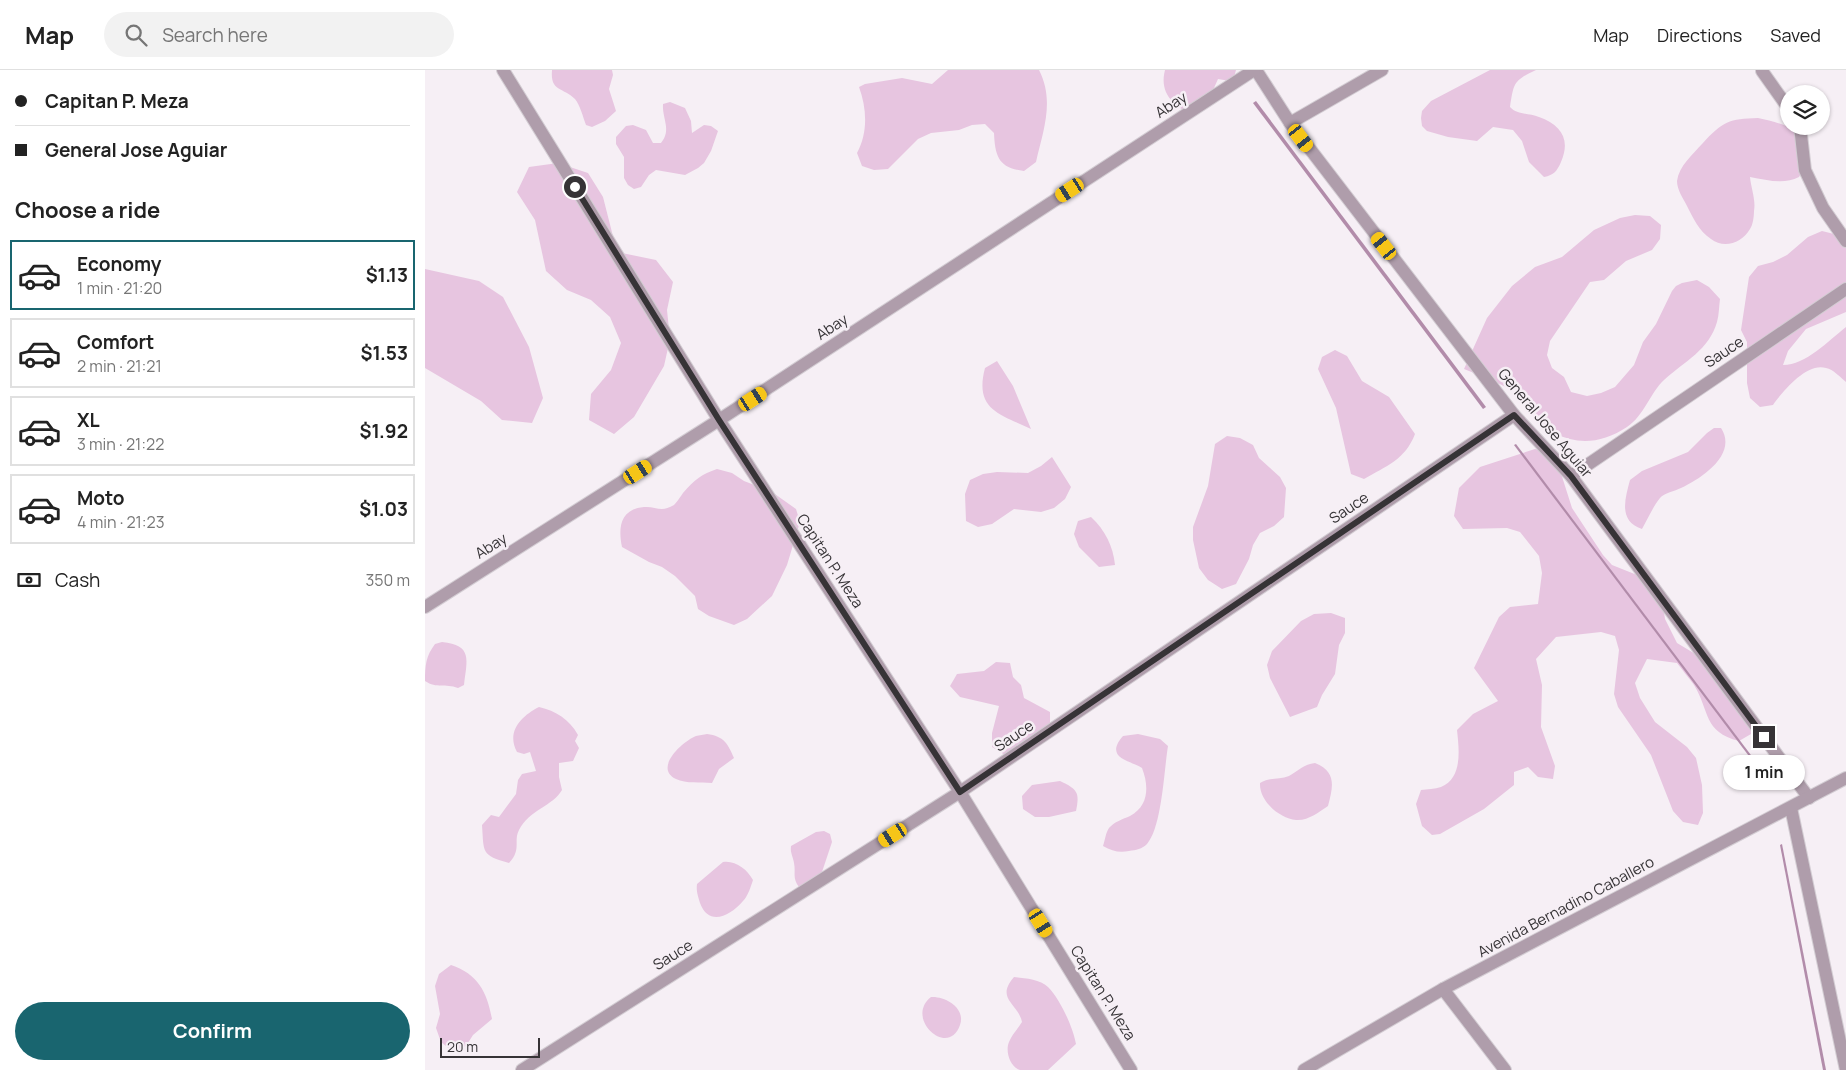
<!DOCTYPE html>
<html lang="en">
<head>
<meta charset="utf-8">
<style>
  :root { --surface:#fff; --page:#f2f2f2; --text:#222; --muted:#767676; --line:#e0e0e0; --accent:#19656f }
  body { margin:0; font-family:Manrope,sans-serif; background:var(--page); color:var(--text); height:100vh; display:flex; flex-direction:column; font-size:19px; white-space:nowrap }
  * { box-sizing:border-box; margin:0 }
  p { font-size:16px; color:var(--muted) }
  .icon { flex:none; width:28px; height:28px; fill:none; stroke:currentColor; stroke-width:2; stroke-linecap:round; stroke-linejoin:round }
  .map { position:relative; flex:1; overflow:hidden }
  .details { display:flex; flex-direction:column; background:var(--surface); width:425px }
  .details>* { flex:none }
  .top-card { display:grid; align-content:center; height:110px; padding:0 15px; background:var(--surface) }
  .controls { position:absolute; left:1355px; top:15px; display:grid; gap:10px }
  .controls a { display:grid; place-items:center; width:50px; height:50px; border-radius:50%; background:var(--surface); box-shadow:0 1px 4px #0004; font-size:25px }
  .scale { position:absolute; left:15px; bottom:12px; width:100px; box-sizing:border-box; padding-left:5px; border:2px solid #363336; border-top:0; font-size:14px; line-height:18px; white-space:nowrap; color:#363336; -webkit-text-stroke:4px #f6eff5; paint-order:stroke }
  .end { position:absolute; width:22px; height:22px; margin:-11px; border:6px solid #363336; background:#fff; box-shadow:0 0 0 2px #fff }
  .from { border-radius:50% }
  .bubble { position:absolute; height:35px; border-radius:18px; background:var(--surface); box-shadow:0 1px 4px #0004; font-size:16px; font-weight:700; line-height:35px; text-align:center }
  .car { position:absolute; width:15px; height:30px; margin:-15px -8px; border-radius:6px; box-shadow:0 0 4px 1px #0007; background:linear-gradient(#f5c518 24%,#345 0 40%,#f5c518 0 76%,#345 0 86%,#f5c518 0) }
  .top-card b { display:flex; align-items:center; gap:18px; height:48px; font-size:19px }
  .top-card b+b { border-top:1px solid var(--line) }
  .top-card i { width:12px; height:12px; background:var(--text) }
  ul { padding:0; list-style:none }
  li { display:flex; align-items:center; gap:15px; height:70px; margin:0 10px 8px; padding:0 5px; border:2px solid var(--line); border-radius:0px }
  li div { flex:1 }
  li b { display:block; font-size:19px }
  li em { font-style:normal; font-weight:700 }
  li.current { border-color:var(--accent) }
  li>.icon { width:45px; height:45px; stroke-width:1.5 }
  h2 { padding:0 15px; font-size:22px; line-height:60px }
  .pay { display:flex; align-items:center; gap:12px; height:55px; padding:0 15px; font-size:19px }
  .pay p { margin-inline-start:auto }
  .primary-button { display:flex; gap:10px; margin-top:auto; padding:10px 15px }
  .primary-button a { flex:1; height:58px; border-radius:30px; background:var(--accent); color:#fff; font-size:20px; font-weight:700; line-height:58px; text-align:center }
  header { display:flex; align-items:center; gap:30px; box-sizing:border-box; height:70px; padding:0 25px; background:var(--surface); border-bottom:1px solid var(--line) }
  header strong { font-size:24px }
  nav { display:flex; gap:28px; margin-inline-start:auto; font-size:18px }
  .search { width:350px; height:45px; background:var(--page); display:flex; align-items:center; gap:12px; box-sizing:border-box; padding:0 18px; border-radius:28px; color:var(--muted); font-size:19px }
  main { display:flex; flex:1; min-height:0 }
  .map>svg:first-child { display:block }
  .green { fill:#e7c5e0 }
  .water { fill:#b28caa }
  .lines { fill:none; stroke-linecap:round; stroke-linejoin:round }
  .minor-casing { stroke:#d3cdd3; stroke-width:14 }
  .minor { stroke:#af9dab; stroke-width:12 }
  .route { stroke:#363336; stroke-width:6 }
  .labels { text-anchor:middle; stroke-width:5; stroke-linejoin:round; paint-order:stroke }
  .street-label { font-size:15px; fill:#363336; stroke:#f6eff5 }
</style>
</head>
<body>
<header>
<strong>Map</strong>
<div class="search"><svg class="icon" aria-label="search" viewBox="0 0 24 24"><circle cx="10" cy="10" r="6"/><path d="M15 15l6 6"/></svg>Search here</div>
<nav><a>Map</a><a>Directions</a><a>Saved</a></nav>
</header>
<main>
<section class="details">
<div class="top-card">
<b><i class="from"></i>Capitan P. Meza</b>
<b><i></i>General Jose Aguiar</b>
</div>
<h2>Choose a ride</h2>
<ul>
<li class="current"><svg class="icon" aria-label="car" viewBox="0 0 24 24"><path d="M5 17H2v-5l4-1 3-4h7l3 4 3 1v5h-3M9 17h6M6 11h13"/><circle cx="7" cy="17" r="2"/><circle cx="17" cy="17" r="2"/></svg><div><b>Economy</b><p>1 min · 21:20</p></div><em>$1.13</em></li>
<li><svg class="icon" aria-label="car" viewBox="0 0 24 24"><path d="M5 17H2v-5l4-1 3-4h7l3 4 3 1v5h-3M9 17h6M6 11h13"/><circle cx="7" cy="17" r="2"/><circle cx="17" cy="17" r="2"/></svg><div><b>Comfort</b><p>2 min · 21:21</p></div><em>$1.53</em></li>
<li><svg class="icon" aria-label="car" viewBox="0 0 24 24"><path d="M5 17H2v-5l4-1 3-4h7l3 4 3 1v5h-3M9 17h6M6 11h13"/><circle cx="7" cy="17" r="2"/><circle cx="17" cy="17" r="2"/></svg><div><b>XL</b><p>3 min · 21:22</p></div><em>$1.92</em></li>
<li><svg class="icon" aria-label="car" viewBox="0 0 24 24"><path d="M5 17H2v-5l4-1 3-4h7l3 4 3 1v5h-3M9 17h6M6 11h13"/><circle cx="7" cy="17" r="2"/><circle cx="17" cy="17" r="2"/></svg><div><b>Moto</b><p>4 min · 21:23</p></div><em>$1.03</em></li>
</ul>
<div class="pay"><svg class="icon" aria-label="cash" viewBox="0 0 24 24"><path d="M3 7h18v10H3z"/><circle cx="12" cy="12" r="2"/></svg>Cash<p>350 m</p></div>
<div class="primary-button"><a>Confirm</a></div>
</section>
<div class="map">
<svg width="1421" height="1000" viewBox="0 0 1421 1000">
  <rect width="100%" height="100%" fill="#f6eff5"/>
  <g class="green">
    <path d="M 127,0 L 187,0 L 188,5 L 184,19 L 191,41 L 180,51 L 167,57 L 161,55 C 158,47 155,35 150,29 C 138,17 125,22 127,0 Z"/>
    <path d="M 523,0 L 614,0 C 630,31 618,61 611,92 L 599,101 C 574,98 570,87 569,63 L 560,54 L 547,55 L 534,60 L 506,63 L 493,69 L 463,99 L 449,100 L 437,96 L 432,83 C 443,63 442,39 434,17 L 440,14 L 477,8 L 507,14 Z"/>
    <path d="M 740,0 L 811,0 L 809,7 L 805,11 L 793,9 L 784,29 L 760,41 C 744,32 735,19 740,0 Z"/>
    <path d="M 1065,0 L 1111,0 C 1088,11 1089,13 1085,37 C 1092,45 1104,43 1114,47 C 1136,55 1146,69 1136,92 C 1132,101 1129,105 1119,107 L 1104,92 L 1097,71 L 1088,60 L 1068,57 L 1052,71 L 1023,67 L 1002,61 L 997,56 L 996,48 L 997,41 L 1006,31 Z"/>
    <path d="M 245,32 L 260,38 L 266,51 L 267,63 L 279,55 L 286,56 L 293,61 L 286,81 L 279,93 L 273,98 L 260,105 L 231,100 L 224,105 L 216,117 L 209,119 L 203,115 L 199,108 L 199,87 L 191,74 L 191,67 L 201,56 L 208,55 L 221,60 L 228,73 L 236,73 C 247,60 237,49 238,34 Z"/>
    <path d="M 1333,48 C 1347,51 1361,54 1373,63 L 1378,100 L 1374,107 C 1359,115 1342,110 1325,107 C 1326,118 1331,130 1329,141 C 1329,146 1328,155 1325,159 C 1317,173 1299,179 1286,169 C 1274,161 1268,148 1262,136 C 1258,128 1252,120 1252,111 C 1254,96 1268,84 1277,74 C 1298,51 1304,49 1333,48 Z"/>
    <path d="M 133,93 L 163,103 L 178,127 L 192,182 L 231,190 L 248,212 L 242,240 L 245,269 L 239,296 L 209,347 L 189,364 L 164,350 L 166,324 L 186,300 L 196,273 L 185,247 L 166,230 L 142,220 L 121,201 L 110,150 L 92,122 L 104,97 Z"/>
    <path d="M 1210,145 L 1225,146 L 1236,155 L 1235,169 L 1227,180 L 1201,191 L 1179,210 L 1165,212 L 1125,271 L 1122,285 L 1127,298 L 1139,307 L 1146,322 L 1162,326 L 1176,323 L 1190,317 L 1209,295 L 1218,272 L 1231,254 L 1247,221 L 1251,216 L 1257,213 L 1272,210 L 1284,217 L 1295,229 C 1294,236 1294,245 1292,252 C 1284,280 1260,291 1239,310 C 1225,323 1219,346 1202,357 C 1166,381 1131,373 1104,342 C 1098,336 1094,326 1087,321 C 1076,313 1053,305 1039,299 L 1062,248 L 1087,216 L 1110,197 L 1137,187 L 1169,160 L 1195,148 Z"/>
    <path d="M 1397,161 L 1421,167 L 1421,242 L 1381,259 L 1363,281 L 1358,295 C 1381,295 1403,271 1421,257 L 1421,312 C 1416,308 1408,299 1401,298 C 1382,292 1358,321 1348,335 L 1335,337 L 1325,328 L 1322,313 L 1322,272 L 1316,260 L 1324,207 L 1333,196 L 1348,192 L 1362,185 L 1383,167 Z"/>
    <path d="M 0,199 L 54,211 L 78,227 L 104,277 L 118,328 L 107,353 L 77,350 L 56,331 L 0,298 Z"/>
    <path d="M 910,280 L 922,286 L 937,311 L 964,327 L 990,364 C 980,390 961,396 939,409 L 926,404 L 911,338 L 893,299 L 897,287 Z"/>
    <path d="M 572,291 L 588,316 L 606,359 C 575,344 549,340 560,298 Z"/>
    <path d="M 1289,358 L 1296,358 C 1313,384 1277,408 1256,418 C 1250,421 1239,423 1235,428 C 1229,435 1222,450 1217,459 C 1193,451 1200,429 1205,410 L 1217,401 L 1263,382 L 1282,363 Z"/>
    <path d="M 802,366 L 815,368 L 828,375 L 834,388 L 855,407 L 861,418 L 859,447 L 849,456 L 835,463 L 828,475 L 824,489 L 811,514 L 797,519 L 783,510 L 774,498 L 768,470 L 768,457 L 783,416 L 790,374 Z"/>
    <path d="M 1110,379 L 1124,382 L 1133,394 L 1147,438 L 1178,485 L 1187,495 L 1227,511 L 1236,521 L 1240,549 L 1252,573 L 1277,588 L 1325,637 L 1326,664 L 1314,671 C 1278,662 1285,641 1269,615 C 1264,608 1258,601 1252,593 L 1222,589 L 1210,613 L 1215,628 L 1230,652 L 1262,677 L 1271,688 L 1277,715 L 1278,743 L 1273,755 L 1258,752 L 1248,741 L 1226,685 L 1193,637 L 1189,624 L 1194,580 L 1190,566 L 1176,562 L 1131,567 L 1111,589 L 1117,615 L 1116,657 L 1130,696 L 1128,709 L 1113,707 L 1103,697 L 1089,702 L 1089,715 L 1059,739 L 1015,764 L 1007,765 L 997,756 L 991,734 L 996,720 C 1002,719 1010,719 1016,717 C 1038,708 1034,679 1032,660 L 1048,644 L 1073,631 L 1049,598 L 1074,547 L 1085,537 L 1113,534 L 1117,503 L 1114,486 L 1095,462 L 1082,458 L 1038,459 L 1029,446 L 1034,418 L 1055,397 Z"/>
    <path d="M 627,387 L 646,417 L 640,429 L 629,438 L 616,442 L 589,439 L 567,454 L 553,457 L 541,451 L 540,424 L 545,410 L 558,404 L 572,402 L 603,403 L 616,396 Z"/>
    <path d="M 292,399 L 307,403 L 319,411 L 347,422 L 371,439 L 375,452 L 362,495 L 347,526 L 322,549 L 309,555 L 284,546 L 273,539 L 270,526 L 250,506 L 237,497 L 224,492 L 197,477 C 193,458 195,439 219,437 C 231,436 236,443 249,435 C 252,432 256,426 258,423 C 269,410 277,404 292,399 Z"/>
    <path d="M 666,447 C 680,460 688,476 690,495 L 674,497 L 654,477 L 649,464 L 653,451 Z"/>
    <path d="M 906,543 L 920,548 L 920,563 L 914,575 L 910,604 L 897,625 L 892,637 L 865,647 L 845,608 L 842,595 L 847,581 L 876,551 L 889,544 Z"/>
    <path d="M 17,572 C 48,575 42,590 39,615 L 33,618 C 20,613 12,619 0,611 C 0,595 1,586 10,574 Z"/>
    <path d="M 571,592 L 585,593 L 588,607 L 596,615 L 599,628 L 625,642 L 625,656 L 580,685 L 567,677 L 567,663 L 574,636 L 535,627 L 525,616 L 532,604 L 559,601 Z"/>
    <path d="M 114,637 C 131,641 144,649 153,665 L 150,671 L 154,678 L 148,691 L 134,693 L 134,707 L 137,720 C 128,736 104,740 94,760 C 88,771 97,779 84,793 C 56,785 59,783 57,755 L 66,745 L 74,747 L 91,724 L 93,710 L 97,704 L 111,701 L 105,682 L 99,684 L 92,682 C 81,662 96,646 114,637 Z"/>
    <path d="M 282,664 C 299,666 303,674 309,688 L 294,699 L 287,713 C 276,712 261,714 251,709 C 228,698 258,671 271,666 C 274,665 279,665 282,664 Z"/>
    <path d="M 713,664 L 735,669 L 743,676 C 739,700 737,757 722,774 C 717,779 711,780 704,781 C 694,783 687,781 678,776 C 680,770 681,762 684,758 C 689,752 698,749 705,746 C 724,736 724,716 717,698 C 704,690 679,688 698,666 Z"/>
    <path d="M 890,693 C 912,702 908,717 903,736 C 894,742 883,751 871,750 C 854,748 834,731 835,713 C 844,707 854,710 864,706 C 873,701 879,694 890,693 Z"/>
    <path d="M 635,711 C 652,719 655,722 651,741 L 624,747 L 610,747 L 598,739 L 597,726 L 607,715 Z"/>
    <path d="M 399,761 L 405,764 L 407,772 L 396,805 L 374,817 C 367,808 371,803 369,793 C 368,786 365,783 366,776 L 391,762 Z"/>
    <path d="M 298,792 C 310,790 322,799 328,810 C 326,816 323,826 318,831 C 305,846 284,857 275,833 C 273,826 271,821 272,814 Z"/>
    <path d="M 26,895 C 53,904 62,922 67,949 L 48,965 L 41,976 L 27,981 L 16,972 L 11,958 L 15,944 L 10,916 L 14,904 Z"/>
    <path d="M 589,907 C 599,908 615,909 623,917 C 635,929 648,957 651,974 L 623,1000 C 615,1000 602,1000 595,1000 C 585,997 580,981 584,972 C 587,964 593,959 597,952 C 593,933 570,929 589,907 Z"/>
    <path d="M 506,927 C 520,926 541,938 535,955 C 523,989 479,948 506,927 Z"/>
  </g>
  <g class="water">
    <path d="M 831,31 L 1061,337 L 1058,339 L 828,33 Z"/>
    <path d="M 1091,374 L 1341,705 L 1339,706 L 1089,375 Z"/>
    <path d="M 1357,774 L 1401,1000 L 1398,1000 L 1355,775 Z"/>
  </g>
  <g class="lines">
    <defs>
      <g id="minor">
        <path d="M 78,0 L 294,350 L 535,722 L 706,1000"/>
        <path d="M 831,0 L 865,53 L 1089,345 L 1146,406 L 1384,728"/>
        <path d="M 1337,1 L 1364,39"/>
        <path d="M 865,53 L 957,0"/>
        <path d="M 1375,56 L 1380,100 L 1398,138 L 1421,171"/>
        <path d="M 1146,406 L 1421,219"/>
        <path d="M 0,537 L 294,350 L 829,0"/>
        <path d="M 1366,738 L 1421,1000"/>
        <path d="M 1018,919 L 1080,1000"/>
        <path d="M 97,1000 L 535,722 L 1089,345"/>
        <path d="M 879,1000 L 1018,919 L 1421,708"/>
      </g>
    </defs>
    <use href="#minor" class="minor-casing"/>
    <use href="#minor" class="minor"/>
  </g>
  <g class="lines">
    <path class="route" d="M 150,117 L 294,350 L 535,722 L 1089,345 L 1146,406 L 1339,667"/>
  </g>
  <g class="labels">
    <g class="street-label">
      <text transform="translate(746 35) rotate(-33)" y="5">Abay</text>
      <text transform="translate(407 257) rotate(-33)" y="5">Abay</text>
      <text transform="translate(1299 282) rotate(-34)" y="5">Sauce</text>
      <text transform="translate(1120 353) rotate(50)" y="5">General Jose Aguiar</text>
      <text transform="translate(924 438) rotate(-34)" y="5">Sauce</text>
      <text transform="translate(66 476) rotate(-32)" y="5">Abay</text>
      <text transform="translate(405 491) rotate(57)" y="5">Capitan P. Meza</text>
      <text transform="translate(589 666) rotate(-34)" y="5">Sauce</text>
      <text transform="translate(1141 837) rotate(-28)" y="5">Avenida Bernadino Caballero</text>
      <text transform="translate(248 885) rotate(-32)" y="5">Sauce</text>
      <text transform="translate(678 923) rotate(58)" y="5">Capitan P. Meza</text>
    </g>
  </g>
</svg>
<div class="controls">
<a><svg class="icon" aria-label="layers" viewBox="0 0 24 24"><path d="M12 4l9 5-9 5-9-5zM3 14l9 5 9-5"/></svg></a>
</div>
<div class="scale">20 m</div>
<i class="end from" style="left:150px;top:117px"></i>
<i class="end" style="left:1339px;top:667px"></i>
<div class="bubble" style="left:1298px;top:685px;width:82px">1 min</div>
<i class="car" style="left:876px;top:68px;rotate:143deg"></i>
<i class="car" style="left:645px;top:120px;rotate:237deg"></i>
<i class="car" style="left:959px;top:176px;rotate:322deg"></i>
<i class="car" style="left:328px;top:329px;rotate:57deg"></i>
<i class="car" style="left:213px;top:402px;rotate:58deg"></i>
<i class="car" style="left:468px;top:765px;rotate:238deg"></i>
<i class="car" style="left:616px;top:853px;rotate:148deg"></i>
</div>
</main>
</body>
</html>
